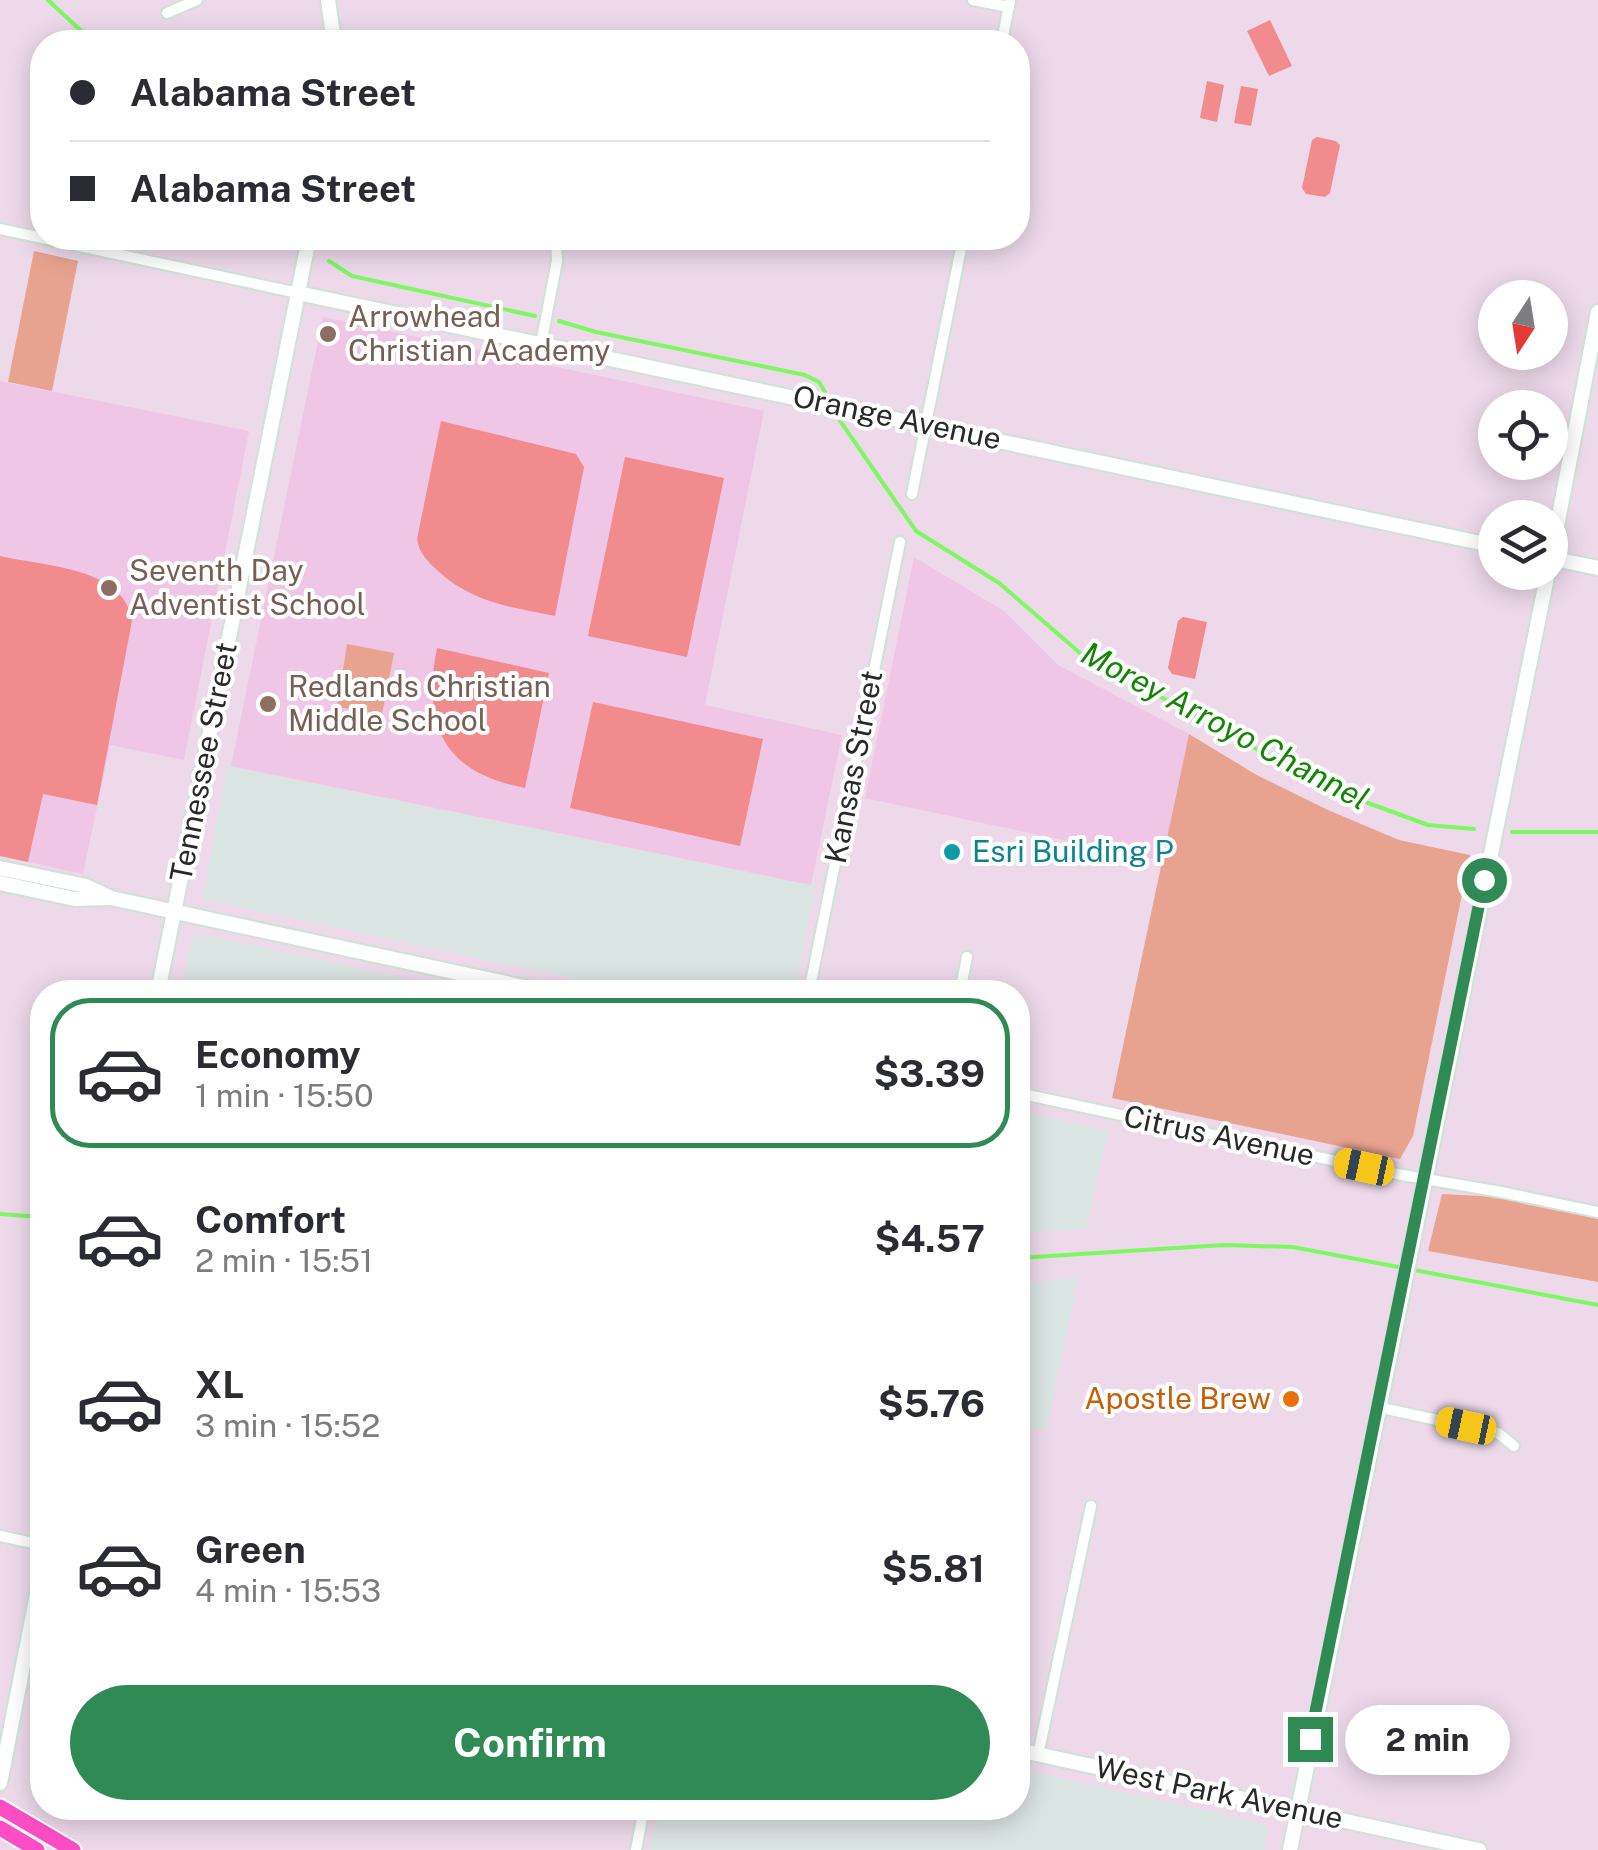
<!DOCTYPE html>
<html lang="en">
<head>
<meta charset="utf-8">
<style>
  :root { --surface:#fff; --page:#f7f7f7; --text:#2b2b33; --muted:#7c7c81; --line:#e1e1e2; --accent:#2f8a55 }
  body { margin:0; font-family:"Public Sans",sans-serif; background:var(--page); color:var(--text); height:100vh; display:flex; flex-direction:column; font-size:38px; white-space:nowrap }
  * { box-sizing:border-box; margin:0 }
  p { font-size:32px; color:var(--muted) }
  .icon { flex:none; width:55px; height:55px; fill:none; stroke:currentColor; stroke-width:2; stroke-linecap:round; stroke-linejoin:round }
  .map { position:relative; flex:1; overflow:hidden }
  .side { position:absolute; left:30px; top:980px; width:1000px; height:840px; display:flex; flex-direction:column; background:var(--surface); border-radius:40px; box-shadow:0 5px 25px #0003 }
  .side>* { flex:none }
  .banner { position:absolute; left:30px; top:30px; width:1000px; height:220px; border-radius:40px; box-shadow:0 5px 25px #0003; display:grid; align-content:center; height:220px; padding:0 40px; background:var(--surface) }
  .needle { width:65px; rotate:192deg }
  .controls { position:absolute; left:1478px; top:280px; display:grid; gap:20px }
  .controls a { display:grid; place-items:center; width:90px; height:90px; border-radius:50%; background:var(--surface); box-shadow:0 5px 25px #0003; font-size:50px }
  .end { position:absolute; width:45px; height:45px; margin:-22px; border:12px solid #2f8a55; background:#fff; box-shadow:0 0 0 5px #fff }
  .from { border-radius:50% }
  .bubble { position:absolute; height:70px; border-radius:35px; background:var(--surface); box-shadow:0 5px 25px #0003; font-size:32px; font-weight:700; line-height:70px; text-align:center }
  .car { position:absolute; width:30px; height:60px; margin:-30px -15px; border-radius:12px; box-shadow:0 0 8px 2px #0007; background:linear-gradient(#f5c518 24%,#345 0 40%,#f5c518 0 76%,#345 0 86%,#f5c518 0) }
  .banner b { display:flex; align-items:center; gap:35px; height:95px; font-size:38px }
  .banner b+b { border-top:2px solid var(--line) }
  .banner i { width:25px; height:25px; background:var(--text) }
  ul { padding:18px 0 0; list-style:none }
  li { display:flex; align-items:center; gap:30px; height:150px; margin:0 20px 15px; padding:0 20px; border:5px solid transparent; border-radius:40px }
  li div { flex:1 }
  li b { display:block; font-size:38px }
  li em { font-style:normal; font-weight:700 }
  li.on { border-color:var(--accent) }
  li>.icon { width:90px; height:90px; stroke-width:1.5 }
  .primary-button { display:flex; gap:20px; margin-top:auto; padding:20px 40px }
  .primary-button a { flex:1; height:115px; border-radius:60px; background:var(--accent); color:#fff; font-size:40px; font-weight:700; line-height:115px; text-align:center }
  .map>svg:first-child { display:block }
  .industrial { fill:#dae4e2 }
  .education { fill:#f0c6e6 }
  .green { fill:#e8a390 }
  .pitch { fill:#f18b8d }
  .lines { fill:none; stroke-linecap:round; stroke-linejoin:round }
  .stream { stroke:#7df862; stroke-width:4 }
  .street-casing { stroke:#cee3d6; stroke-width:14 }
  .secondary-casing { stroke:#cee3d6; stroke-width:18 }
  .primary-casing { stroke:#fff; stroke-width:19 }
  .street { stroke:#fff; stroke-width:10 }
  .secondary { stroke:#fff; stroke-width:14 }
  .primary { stroke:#fc4ec4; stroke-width:15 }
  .route { stroke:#2f8a55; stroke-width:12 }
  .education-dot { fill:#8d6e63; stroke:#fff; stroke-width:4 }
  .culture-dot { fill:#0f9aa8; stroke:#fff; stroke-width:4 }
  .food-dot { fill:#e8710a; stroke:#fff; stroke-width:4 }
  .labels { text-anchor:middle; stroke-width:8; stroke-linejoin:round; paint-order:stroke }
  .education-label { font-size:30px; fill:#785e54; stroke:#fff; text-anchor:start }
  .street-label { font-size:30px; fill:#292929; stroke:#fff }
  .culture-label { font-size:30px; fill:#0d838f; stroke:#fff; text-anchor:start }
  .food-label { font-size:30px; fill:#c56008; stroke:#fff; text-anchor:end }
  .water-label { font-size:32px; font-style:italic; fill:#138605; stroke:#fff }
</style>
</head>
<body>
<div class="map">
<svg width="1598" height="1850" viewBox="0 0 1598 1850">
  <rect width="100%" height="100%" fill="#edd9ea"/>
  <g class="industrial">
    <path d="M 227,766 L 816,886 L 795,992 L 638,992 L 203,899 Z"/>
    <path d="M 197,933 L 469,992 L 181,992 L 192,937 Z"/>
    <path d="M 1018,1111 L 1108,1130 L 1086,1228 L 1018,1234 Z"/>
    <path d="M 1078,1278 L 1046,1431 L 1018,1425 L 1018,1283 Z"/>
    <path d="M 1018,1769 L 1263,1823 L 1268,1830 L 1264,1850 L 649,1850 L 658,1808 L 1018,1808 Z"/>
  </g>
  <g class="education">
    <path d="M 323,317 L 764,411 L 705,705 L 842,735 L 811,885 L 231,766 Z"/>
    <path d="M 0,381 L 249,431 L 184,760 L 110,745 L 83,874 L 0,856 Z"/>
    <path d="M 914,557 L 1004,611 L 1058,665 L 1189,734 L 1162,861 L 865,798 Z"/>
  </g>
  <g class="green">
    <path d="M 34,251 L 78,261 L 52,391 L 8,382 Z"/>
    <path d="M 347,644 L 394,653 L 382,714 L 337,707 Z"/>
    <path d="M 1189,734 L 1255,774 L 1328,810 L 1399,840 L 1470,855 L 1413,1136 L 1400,1159 L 1112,1098 Z"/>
    <path d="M 1442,1194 L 1499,1197 L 1598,1219 L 1598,1282 L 1428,1251 Z"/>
  </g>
  <g class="pitch">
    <path d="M 1270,20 L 1292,66 L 1269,76 L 1247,31 Z"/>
    <path d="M 1207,81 L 1224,85 L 1217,122 L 1200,118 Z"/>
    <path d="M 1241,86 L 1258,89 L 1251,126 L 1234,123 Z"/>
    <path d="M 1317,137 L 1336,141 L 1340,145 L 1330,193 L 1325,197 L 1306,194 L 1302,188 L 1312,140 Z"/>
    <path d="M 441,421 L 576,454 L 584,467 L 555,616 C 511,607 473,603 438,571 C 428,562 419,553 417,539 Z"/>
    <path d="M 625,457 L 724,478 L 687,657 L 588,636 Z"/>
    <path d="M 0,556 C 43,566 125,567 132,621 L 97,805 L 43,794 L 28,862 L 0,856 Z"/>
    <path d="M 1183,617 L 1207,622 L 1195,679 L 1172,674 L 1168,668 L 1178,621 Z"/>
    <path d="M 437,648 L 549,673 L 525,788 C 445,773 421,727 437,648 Z"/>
    <path d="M 593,702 L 763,739 L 740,846 L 570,808 Z"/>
  </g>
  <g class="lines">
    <g class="stream">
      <path d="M 48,0 L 93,42"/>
      <path d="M 329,261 L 352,276 L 535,316"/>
      <path d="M 559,321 L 596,332 L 805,375 L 819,382 L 825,392"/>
      <path d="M 834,412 L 916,531 L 999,583 L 1080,653 L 1269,756 L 1352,797 L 1428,825 L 1474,829"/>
      <path d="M 1512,832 L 1598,832"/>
      <path d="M 0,1214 L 42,1217"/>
      <path d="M 1018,1258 L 1223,1245 L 1293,1247 L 1598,1305"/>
    </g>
    <defs>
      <g id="street">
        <path d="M 973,0 L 1009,7"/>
        <path d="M 167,13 L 197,0"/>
        <path d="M 1002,42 L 1010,0"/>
        <path d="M 0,229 L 298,293"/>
        <path d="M 541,344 L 557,261 L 556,238"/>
        <path d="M 912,494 L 963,238"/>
        <path d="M 809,992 L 900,542"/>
        <path d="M 960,992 L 967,957"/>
        <path d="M 1018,1093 L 1402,1175 L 1501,1192 L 1598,1212"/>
        <path d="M 1377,1407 L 1498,1433 L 1514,1446"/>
        <path d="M 0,1536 L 42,1545"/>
        <path d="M 1038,1755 L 1091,1506"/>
        <path d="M 636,1850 L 644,1808"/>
      </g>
      <g id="secondary">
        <path d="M 328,0 L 334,42"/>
        <path d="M 298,293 L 1495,546"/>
        <path d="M 1550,558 L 1598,568"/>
        <path d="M 1550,563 L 1598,312"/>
        <path d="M 0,868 L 86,886 L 111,898 L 547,992"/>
        <path d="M 0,883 L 75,899 L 108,898"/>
        <path d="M 158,992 L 309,238"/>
        <path d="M 1018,1750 L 1479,1850"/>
        <path d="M 0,1783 L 42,1569"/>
        <path d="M 1290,1850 L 1548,572"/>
      </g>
      <g id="primary">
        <path d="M 0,1807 L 73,1850"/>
        <path d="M 0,1828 L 37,1850"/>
      </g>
    </defs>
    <use href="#street" class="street-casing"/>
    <use href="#secondary" class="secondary-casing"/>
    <use href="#primary" class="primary-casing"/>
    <use href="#street" class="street"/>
    <use href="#secondary" class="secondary"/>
    <use href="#primary" class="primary"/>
  </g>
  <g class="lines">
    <path class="route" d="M 1310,1739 L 1484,880"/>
  </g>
  <g class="education-dot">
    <circle cx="328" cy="334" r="10"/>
    <circle cx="109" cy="588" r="10"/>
    <circle cx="268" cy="704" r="10"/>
  </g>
  <circle class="culture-dot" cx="952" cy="852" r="10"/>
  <circle class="food-dot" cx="1291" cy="1399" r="10"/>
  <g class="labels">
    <g class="education-label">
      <text x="348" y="327">Arrowhead<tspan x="348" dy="34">Christian Academy</tspan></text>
      <text x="129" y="581">Seventh Day<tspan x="129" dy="34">Adventist School</tspan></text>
      <text x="288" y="697">Redlands Christian<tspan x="288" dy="34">Middle School</tspan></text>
    </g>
    <g class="street-label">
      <text transform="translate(897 418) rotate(12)" y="10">Orange Avenue</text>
      <text transform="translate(204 762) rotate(-79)" y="10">Tennessee Street</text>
      <text transform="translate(854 767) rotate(-79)" y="10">Kansas Street</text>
      <text transform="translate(1219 1136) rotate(12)" y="10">Citrus Avenue</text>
      <text transform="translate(1219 1793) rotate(12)" y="10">West Park Avenue</text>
    </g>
    <g class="culture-label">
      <text x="972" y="862">Esri Building P</text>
    </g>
    <g class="food-label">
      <text x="1271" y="1409">Apostle Brew</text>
    </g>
    <g class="water-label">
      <text transform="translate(1225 726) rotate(28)" y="11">Morey Arroyo Channel</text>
    </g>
  </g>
</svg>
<div class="controls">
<a><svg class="needle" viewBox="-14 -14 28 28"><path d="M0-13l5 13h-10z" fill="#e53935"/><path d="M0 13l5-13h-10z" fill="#7c7c81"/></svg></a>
<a><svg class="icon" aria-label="locate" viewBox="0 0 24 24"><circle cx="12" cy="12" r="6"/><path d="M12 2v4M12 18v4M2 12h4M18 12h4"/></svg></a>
<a><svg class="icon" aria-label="layers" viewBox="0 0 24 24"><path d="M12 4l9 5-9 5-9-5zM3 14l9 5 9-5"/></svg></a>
</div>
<i class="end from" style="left:1484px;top:880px"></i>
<i class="end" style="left:1310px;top:1739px"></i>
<div class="bubble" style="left:1345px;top:1705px;width:165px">2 min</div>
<i class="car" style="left:1364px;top:1167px;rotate:282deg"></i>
<i class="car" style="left:1466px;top:1426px;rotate:282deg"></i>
<div class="banner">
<b><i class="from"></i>Alabama Street</b>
<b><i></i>Alabama Street</b>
</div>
<section class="side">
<ul>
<li class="on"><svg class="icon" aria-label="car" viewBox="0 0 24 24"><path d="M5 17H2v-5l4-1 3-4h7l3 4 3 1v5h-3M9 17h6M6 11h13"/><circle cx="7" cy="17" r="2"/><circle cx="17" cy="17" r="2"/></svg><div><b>Economy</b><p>1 min · 15:50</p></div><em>$3.39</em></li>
<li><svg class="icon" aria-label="car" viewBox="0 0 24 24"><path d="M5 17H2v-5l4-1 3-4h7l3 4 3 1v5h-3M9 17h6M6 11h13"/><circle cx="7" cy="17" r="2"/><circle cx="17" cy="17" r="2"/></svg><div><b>Comfort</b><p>2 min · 15:51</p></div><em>$4.57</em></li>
<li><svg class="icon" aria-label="car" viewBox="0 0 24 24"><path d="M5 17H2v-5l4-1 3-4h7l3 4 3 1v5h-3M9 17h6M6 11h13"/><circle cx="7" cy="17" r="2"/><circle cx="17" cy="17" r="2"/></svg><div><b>XL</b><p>3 min · 15:52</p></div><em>$5.76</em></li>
<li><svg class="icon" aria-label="car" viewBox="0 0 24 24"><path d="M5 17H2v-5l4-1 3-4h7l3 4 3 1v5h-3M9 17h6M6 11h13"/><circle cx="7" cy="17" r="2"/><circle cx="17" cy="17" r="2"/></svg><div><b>Green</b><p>4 min · 15:53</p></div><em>$5.81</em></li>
</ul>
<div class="primary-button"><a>Confirm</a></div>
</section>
</div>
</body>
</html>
